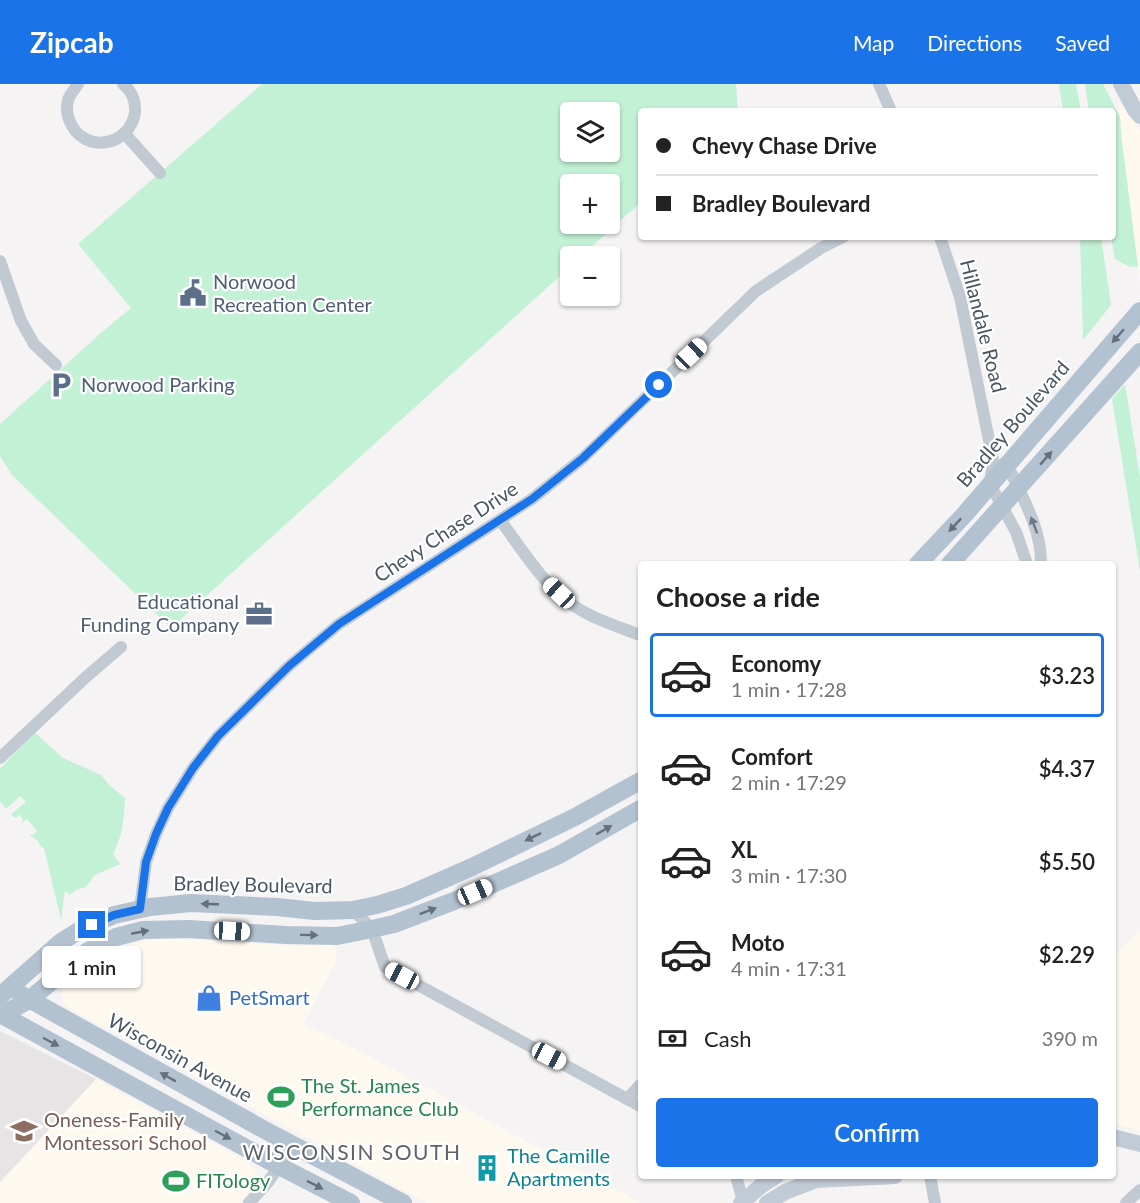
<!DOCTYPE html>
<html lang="en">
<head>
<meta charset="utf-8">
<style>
  :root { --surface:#fff; --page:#f6f6f6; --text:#222; --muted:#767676; --line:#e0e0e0; --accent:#1a73e8 }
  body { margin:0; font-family:Lato,sans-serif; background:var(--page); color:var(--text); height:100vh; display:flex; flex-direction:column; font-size:22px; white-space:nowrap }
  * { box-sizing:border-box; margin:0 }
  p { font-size:20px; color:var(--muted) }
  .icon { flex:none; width:33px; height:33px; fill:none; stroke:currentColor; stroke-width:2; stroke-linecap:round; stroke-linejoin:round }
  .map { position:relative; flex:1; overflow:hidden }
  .panel { position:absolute; left:638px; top:477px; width:478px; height:618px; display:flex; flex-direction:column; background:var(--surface); border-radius:6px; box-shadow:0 2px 4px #0004 }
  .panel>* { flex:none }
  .top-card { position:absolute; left:638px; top:24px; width:478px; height:132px; border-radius:6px; box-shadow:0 2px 4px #0004; display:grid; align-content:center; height:132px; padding:0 18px; background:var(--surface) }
  .fabs { position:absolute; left:560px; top:18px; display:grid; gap:12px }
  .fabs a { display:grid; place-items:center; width:60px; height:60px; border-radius:6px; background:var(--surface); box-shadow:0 2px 4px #0004; font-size:30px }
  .end { position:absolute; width:27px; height:27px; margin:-14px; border:8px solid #1a73e8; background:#fff; box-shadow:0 0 0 3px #fff }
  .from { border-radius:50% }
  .bubble { position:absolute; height:42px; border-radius:6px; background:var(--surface); box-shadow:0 2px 4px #0004; font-size:20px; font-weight:600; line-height:42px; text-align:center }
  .car { position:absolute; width:18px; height:36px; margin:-18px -9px; border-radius:8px; box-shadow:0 0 4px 2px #0007; background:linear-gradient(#fff 24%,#345 0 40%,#fff 0 76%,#345 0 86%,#fff 0) }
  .top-card b { display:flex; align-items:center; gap:21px; height:57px; font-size:22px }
  .top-card b+b { border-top:2px solid var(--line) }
  .top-card i { width:15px; height:15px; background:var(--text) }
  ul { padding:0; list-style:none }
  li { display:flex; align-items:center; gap:18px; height:84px; margin:0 12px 9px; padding:0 6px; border:3px solid transparent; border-radius:6px }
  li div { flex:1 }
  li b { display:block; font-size:22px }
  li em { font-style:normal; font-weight:600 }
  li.current { border-color:var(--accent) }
  li>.icon { width:54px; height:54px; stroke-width:1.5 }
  h2 { padding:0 18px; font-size:27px; line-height:72px }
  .pay { display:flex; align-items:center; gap:15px; height:66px; padding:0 18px; font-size:22px }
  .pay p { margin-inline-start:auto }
  .action { display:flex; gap:12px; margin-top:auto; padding:12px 18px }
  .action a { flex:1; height:69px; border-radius:6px; background:var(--accent); color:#fff; font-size:24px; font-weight:600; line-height:69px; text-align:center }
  header { display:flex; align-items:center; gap:36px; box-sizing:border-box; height:84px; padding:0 30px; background:var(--accent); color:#fff }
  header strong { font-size:28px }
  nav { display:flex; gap:33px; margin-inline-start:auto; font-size:21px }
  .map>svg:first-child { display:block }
  .commercial { fill:#fdf9ef }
  .education { fill:#e6e4e5 }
  .green { fill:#c3f1d5; fill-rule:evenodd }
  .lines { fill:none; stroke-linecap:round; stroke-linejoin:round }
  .street { stroke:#c1cad2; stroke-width:12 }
  .secondary { stroke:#c1cbd6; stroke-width:16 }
  .primary { stroke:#b3c2d1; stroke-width:18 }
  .oneway { fill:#64717d }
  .oneway2 { fill:#6e7983 }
  .route { stroke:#1a73e8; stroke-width:8 }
  .labels { text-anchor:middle; stroke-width:4.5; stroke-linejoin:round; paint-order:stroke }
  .service-label { font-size:20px; fill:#4e5e75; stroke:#fff; text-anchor:start }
  .street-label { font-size:20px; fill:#4a5661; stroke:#fff }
  .shop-label { font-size:20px; fill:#366cbe; stroke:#fff; text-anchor:start }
  .leisure-label { font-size:20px; fill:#27864d; stroke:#fff; text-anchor:start }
  .education-label { font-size:20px; fill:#785e54; stroke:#fff; text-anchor:start }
  .culture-label { font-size:20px; fill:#0d838f; stroke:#fff; text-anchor:start }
  .neighbourhood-label { font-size:21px; letter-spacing:1.5px; fill:#5f6368; stroke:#fff }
</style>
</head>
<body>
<header>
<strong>Zipcab</strong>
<nav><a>Map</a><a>Directions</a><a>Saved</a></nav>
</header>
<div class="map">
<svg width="1140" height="1119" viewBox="0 0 1140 1119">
  <rect width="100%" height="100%" fill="#f5f3f3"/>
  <g class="commercial">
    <path d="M 1119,17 L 1140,47 L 1140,200 L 1121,50 Z"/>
    <path d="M 1140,846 L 1140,1047 L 1113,1039 L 1113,873 Z"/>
    <path d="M 157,855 L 182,855 L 298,862 L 333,861 L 336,864 L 336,878 L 303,940 L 350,962 L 640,1119 L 427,1119 L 86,933 L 67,922 L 63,917 L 62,903 L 74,888 L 109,867 L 130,860 Z"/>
    <path d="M 96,995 L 249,1079 L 254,1084 L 256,1090 L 255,1097 L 252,1105 L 240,1119 L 0,1119 L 0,1098 Z"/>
  </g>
  <path class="education" d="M 0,947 L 96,995 L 0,1098 Z"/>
  <g class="green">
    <path d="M 262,0 L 736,0 L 738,27 L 640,27 L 640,119 L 581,172 L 570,172 L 570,183 L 171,544 L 12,391 L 0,372 L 0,340 L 101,249 L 131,224 L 78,160 ZM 570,28 L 609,28 L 609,68 L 570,68 ZM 570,100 L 609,100 L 609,140 L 570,140 Z"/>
    <path d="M 1059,0 L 1076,0 L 1081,27 L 1063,27 Z"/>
    <path d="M 1085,0 L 1103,0 L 1120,33 L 1121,50 L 1138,183 L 1128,182 L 1115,175 L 1111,153 L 1113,153 L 1113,27 L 1089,27 Z"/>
    <path d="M 1080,153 L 1101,153 L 1111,221 L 1083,256 Z"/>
    <path d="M 1125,300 L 1140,393 L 1140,487 L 1112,315 Z"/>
    <path d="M 34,648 L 63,674 L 101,691 L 109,701 L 125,714 C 124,735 123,751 113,770 L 120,780 L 95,791 L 86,803 L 76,806 L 70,811 L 65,807 L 61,836 L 44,764 L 41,763 L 38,757 L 30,751 L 32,750 L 33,751 L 37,747 L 27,735 L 20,740 L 23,736 L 20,731 L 15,734 L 11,730 L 26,718 L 20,712 L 6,725 L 0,717 L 0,685 Z"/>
  </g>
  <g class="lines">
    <g class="street">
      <path d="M 78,0 C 75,5 70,10 68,16 C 66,23 67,31 70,38 C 84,70 129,63 135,29 C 136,18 132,7 123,0"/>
      <path d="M 879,0 L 891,27"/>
      <path d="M 125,50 L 160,89"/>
      <path d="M 940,153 L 960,213 L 993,376 L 990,400 L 1016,448 L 1027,480"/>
      <path d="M 0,177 L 21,237 L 34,260 L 56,281"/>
      <path d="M 1004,379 L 1007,380 C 1021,411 1042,445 1041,480"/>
      <path d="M 500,436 C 525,469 548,509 584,528 C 602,538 622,544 640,551"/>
      <path d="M 0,674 L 86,593 L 121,563"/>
      <path d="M 140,825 L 146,778 L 156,750 L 168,724 L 193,684 L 218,652 L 289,582 L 339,540 L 532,415 L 583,374 L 756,207 L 821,164 L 843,153"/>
      <path d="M 353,826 L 372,845 L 385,883 L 640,1022"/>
      <path d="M 627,1015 L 640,1001"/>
      <path d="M 736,1092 L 743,1117"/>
      <path d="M 930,1092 L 935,1119"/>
      <path d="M 249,1119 L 268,1098 L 294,1061"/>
      <path d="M 1126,1119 L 1140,1106"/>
    </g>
    <g class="secondary">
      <path d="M 1121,0 L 1135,26 L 1140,32"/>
      <path d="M 1113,1053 L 1140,1060"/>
      <path d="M 741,1119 L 762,1101 L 776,1092"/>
      <path d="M 767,1119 L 785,1108 L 816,1096 L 895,1092"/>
    </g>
    <g class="primary">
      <path d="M 918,480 L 965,430 L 1140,227"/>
      <path d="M 950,480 L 1140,268"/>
      <path d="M 20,910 L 272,1050 L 403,1119"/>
      <path d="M 0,912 L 61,858 L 80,846 L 114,831 L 150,823 L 191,819 L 277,823 L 315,827 L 353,826 L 377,821 L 406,812 L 472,783 L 575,733 L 640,697"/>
      <path d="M 0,930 L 279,1082 L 351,1119"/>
      <path d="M 2,931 L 29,916 L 88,867 L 116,853 L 143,846 L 189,845 L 286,851 L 337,852 L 372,845 L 394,840 L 454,817 L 559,771 L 640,725"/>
    </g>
  </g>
  <defs><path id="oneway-solid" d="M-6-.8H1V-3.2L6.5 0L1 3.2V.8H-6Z" transform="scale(1.5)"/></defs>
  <g class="oneway">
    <use href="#oneway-solid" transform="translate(1118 252) rotate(131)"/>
    <use href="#oneway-solid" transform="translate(1046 374) rotate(-49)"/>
    <use href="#oneway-solid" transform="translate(955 441) rotate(133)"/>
    <use href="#oneway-solid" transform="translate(604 746) rotate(-29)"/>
    <use href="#oneway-solid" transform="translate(533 753) rotate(154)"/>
    <use href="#oneway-solid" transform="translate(210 820) rotate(-178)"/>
    <use href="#oneway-solid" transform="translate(428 827) rotate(-21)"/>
    <use href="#oneway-solid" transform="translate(140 848) rotate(-11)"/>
    <use href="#oneway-solid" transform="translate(309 851) rotate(1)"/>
    <use href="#oneway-solid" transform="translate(51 958) rotate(28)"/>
    <use href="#oneway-solid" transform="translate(168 993) rotate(-151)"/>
    <use href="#oneway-solid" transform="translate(223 1051) rotate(28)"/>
    <use href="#oneway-solid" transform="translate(315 1101) rotate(27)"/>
  </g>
  <use class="oneway2" href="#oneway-solid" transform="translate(1034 441) rotate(-111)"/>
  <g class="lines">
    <path class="route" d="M 92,841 L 114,831 L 140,825 L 146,778 L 156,750 L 168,724 L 193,684 L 218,652 L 289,582 L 339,540 L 532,415 L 583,374 L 659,301"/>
  </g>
  <defs>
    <symbol id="civic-bare" viewBox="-9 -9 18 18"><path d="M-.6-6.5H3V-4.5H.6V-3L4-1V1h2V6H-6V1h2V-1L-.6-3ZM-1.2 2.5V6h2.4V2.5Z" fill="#5c6f8a" stroke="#fff" stroke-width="2.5" paint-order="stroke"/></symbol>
    <symbol id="parking-bare" viewBox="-9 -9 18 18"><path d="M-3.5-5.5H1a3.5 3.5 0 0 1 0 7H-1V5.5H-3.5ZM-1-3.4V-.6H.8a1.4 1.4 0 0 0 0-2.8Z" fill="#5c6f8a" stroke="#fff" stroke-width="2.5" paint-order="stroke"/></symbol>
    <symbol id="office-bare" viewBox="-9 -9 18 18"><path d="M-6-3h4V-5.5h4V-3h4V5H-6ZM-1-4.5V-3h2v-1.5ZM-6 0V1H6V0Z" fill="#5c6f8a" stroke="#fff" stroke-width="2.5" paint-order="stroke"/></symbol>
    <symbol id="shop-bare" viewBox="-9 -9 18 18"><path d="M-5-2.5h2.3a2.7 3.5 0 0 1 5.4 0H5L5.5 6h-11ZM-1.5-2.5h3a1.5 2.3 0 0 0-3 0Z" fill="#3f7fe0" stroke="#fff" stroke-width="2.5" paint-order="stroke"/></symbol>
    <symbol id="stadium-bare" viewBox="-9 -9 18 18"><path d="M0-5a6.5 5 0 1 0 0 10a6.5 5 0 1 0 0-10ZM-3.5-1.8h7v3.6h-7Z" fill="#2e9e5b" stroke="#fff" stroke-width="2.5" paint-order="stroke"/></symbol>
    <symbol id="school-bare" viewBox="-9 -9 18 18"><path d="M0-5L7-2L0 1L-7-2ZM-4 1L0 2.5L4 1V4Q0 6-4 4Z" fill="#8d6e63" stroke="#fff" stroke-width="2.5" paint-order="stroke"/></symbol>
    <symbol id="building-bare" viewBox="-9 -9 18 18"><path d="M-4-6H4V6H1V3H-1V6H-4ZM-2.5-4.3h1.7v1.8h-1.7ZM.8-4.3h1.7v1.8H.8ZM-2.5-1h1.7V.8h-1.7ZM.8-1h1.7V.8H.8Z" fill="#0f9aa8" stroke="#fff" stroke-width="2.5" paint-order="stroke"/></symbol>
  </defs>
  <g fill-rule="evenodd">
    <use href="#civic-bare" x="174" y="190" width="38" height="38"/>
    <use href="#parking-bare" x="42" y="282" width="38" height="38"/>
    <use href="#office-bare" x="240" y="511" width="38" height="38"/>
    <use href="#shop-bare" x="190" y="895" width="38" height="38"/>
    <use href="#stadium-bare" x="262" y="994" width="38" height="38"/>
    <use href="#school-bare" x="5" y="1028" width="38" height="38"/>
    <use href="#building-bare" x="468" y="1065" width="38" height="38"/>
    <use href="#stadium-bare" x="157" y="1078" width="38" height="38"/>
  </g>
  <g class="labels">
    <g class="service-label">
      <text x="213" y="205">Norwood<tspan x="213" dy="23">Recreation Center</tspan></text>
      <text x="81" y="308">Norwood Parking</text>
      <text x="239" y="525" text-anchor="end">Educational<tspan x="239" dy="23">Funding Company</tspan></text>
    </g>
    <g class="street-label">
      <text transform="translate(983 242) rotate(76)" y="7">Hillandale Road</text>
      <text transform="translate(1013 340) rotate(-49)" y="7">Bradley Boulevard</text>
      <text transform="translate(446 448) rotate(-33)" y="7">Chevy Chase Drive</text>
      <text transform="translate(253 801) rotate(1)" y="7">Bradley Boulevard</text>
      <text transform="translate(180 974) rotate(29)" y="7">Wisconsin Avenue</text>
    </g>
    <g class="shop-label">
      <text x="229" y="921">PetSmart</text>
    </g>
    <g class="leisure-label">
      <text x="301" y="1009">The St. James<tspan x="301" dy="23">Performance Club</tspan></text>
      <text x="196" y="1104">FITology</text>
    </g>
    <g class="education-label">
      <text x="44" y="1043">Oneness-Family<tspan x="44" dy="23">Montessori School</tspan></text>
    </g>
    <g class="culture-label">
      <text x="507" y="1079">The Camille<tspan x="507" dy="23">Apartments</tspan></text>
    </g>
    <g class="neighbourhood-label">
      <text x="352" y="1076">WISCONSIN SOUTH</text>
    </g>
  </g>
</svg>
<div class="fabs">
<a><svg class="icon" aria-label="layers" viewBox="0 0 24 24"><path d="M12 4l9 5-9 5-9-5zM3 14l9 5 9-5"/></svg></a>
<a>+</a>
<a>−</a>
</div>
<i class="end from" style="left:659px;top:301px"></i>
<i class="end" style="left:92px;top:841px"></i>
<div class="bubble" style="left:42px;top:862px;width:99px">1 min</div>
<i class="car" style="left:691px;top:270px;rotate:46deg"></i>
<i class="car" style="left:559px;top:509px;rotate:313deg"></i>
<i class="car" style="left:475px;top:808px;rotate:66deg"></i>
<i class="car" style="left:232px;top:847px;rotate:93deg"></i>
<i class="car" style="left:402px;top:892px;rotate:298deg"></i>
<i class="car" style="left:549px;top:972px;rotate:118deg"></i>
<div class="top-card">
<b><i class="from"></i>Chevy Chase Drive</b>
<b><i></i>Bradley Boulevard</b>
</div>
<section class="panel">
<h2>Choose a ride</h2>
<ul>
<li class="current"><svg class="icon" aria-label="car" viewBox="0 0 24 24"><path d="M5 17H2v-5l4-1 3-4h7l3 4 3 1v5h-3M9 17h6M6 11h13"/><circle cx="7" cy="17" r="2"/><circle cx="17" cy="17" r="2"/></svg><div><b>Economy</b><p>1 min · 17:28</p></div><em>$3.23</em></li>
<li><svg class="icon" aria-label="car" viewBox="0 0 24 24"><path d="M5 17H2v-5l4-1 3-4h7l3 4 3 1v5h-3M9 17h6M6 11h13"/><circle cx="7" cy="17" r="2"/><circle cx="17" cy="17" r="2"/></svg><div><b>Comfort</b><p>2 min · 17:29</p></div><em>$4.37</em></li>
<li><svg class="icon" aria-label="car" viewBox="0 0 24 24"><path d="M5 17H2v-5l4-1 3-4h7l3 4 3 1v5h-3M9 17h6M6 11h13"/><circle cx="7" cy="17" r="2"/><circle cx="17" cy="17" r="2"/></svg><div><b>XL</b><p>3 min · 17:30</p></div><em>$5.50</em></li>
<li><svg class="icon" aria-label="car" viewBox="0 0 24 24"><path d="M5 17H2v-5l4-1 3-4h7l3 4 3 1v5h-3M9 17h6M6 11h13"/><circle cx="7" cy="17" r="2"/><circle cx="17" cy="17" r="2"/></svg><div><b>Moto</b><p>4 min · 17:31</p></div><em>$2.29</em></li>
</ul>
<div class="pay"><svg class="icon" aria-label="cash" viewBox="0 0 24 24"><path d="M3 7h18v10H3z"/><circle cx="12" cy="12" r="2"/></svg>Cash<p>390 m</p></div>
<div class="action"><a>Confirm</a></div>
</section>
</div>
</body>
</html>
